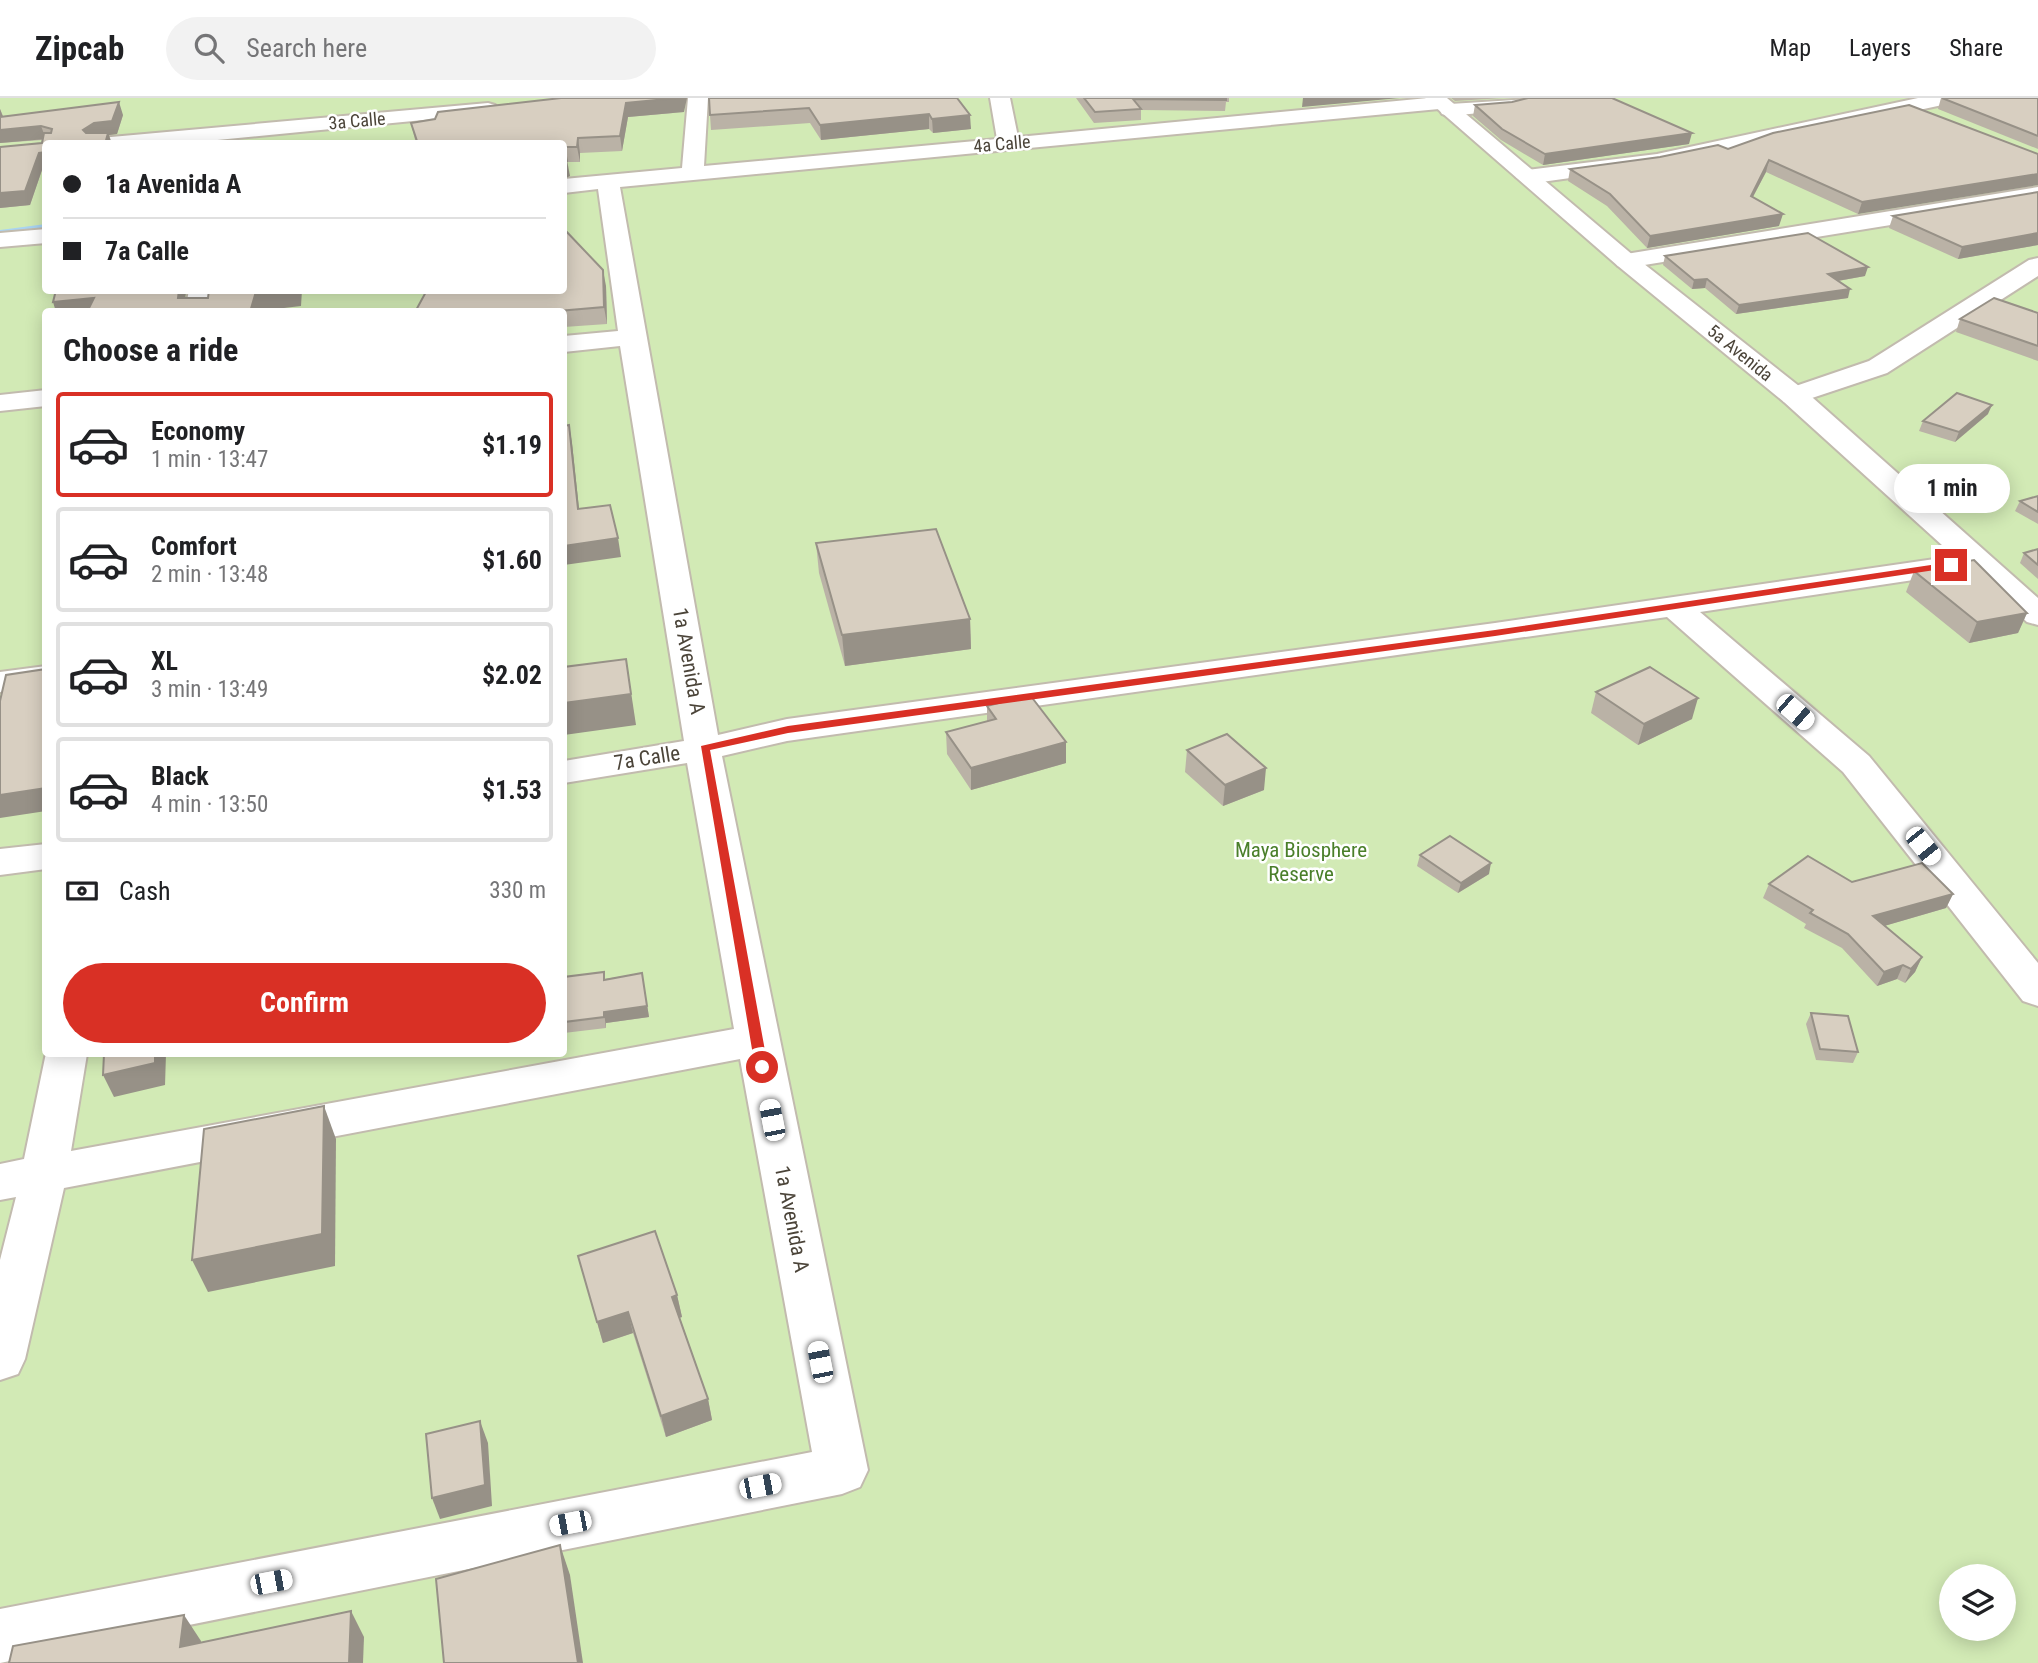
<!DOCTYPE html>
<html lang="en">
<head>
<meta charset="utf-8">
<style>
  :root { --surface:#fff; --page:#f2f2f2; --text:#202124; --muted:#757577; --line:#e0e0e0; --accent:#d93025 }
  body { margin:0; font-family:"Roboto Condensed",sans-serif; background:var(--page); color:var(--text); height:100vh; display:flex; flex-direction:column; font-size:26px; white-space:nowrap }
  * { box-sizing:border-box; margin:0 }
  p { font-size:23px; color:var(--muted) }
  .icon { flex:none; width:38px; height:38px; fill:none; stroke:currentColor; stroke-width:2; stroke-linecap:round; stroke-linejoin:round }
  .map { position:relative; flex:1; overflow:hidden }
  .sheet { position:absolute; left:42px; top:210px; width:525px; height:749px; display:flex; flex-direction:column; background:var(--surface); border-radius:7px; box-shadow:0 4px 18px #0003 }
  .sheet>* { flex:none }
  .banner { position:absolute; left:42px; top:42px; width:525px; height:154px; border-radius:7px; box-shadow:0 4px 18px #0003; display:grid; align-content:center; height:154px; padding:0 21px; background:var(--surface) }
  .fabs { position:absolute; left:1939px; top:1466px; display:grid; gap:14px }
  .fabs a { display:grid; place-items:center; width:77px; height:77px; border-radius:50%; background:var(--surface); box-shadow:0 4px 18px #0003; font-size:35px }
  .end { position:absolute; width:32px; height:32px; margin:-16px; border:9px solid #d93025; background:#fff; box-shadow:0 0 0 4px #fff }
  .from { border-radius:50% }
  .bubble { position:absolute; height:49px; border-radius:24px; background:var(--surface); box-shadow:0 4px 18px #0003; font-size:23px; font-weight:700; line-height:49px; text-align:center }
  .car { position:absolute; width:21px; height:42px; margin:-21px -10px; border-radius:9px; box-shadow:0 0 5px 2px #0007; background:linear-gradient(#fff 24%,#345 0 40%,#fff 0 76%,#345 0 86%,#fff 0) }
  .banner b { display:flex; align-items:center; gap:24px; height:66px; font-size:26px }
  .banner b+b { border-top:2px solid var(--line) }
  .banner i { width:18px; height:18px; background:var(--text) }
  ul { padding:0; list-style:none }
  li { display:flex; align-items:center; gap:21px; height:105px; margin:0 14px 10px; padding:0 7px; border:4px solid var(--line); border-radius:7px }
  li div { flex:1 }
  li b { display:block; font-size:26px }
  li em { font-style:normal; font-weight:700 }
  li.active { border-color:var(--accent) }
  li>.icon { width:63px; height:63px; stroke-width:1.5 }
  h2 { padding:0 21px; font-size:32px; line-height:84px }
  .pay { display:flex; align-items:center; gap:18px; height:77px; padding:0 21px; font-size:26px }
  .pay p { margin-inline-start:auto }
  .action { display:flex; gap:14px; margin-top:auto; padding:14px 21px }
  .action a { flex:1; height:80px; border-radius:42px; background:var(--accent); color:#fff; font-size:28px; font-weight:700; line-height:80px; text-align:center }
  header { display:flex; align-items:center; gap:42px; box-sizing:border-box; height:98px; padding:0 35px; background:var(--surface); border-bottom:2px solid var(--line) }
  header strong { font-size:33px }
  nav { display:flex; gap:38px; margin-inline-start:auto; font-size:24px }
  .search { width:490px; height:63px; background:var(--page); display:flex; align-items:center; gap:18px; box-sizing:border-box; padding:0 24px; border-radius:38px; color:var(--muted); font-size:26px }
  .map>svg:first-child { display:block }
  .green { fill:#d2eab5; fill-rule:evenodd }
  .lines { fill:none; stroke-linecap:round; stroke-linejoin:round }
  .stream { fill:#a9d4f2; fill-rule:evenodd }
  .minor-casing { stroke:#c2bbae; stroke-width:4 }
  .tertiary-casing { stroke:#c2bbae; stroke-width:4 }
  .minor { fill:#fff; fill-rule:evenodd }
  .tertiary { fill:#fff; fill-rule:evenodd }
  .wall { fill:#bab2a6 }
  .shaded-wall { fill:#979187 }
  .building { fill:#d8cfc1; stroke:#979187; stroke-width:2 }
  .route { fill:#d93025 }
  .labels { text-anchor:middle; stroke-width:5; stroke-linejoin:round; paint-order:stroke }
  .far-street-label { font-size:18px; fill:#4b4439; stroke:#fff }
  .street-label { font-size:21px; fill:#4b4439; stroke:#fff }
  .park-label { font-size:21px; fill:#4a7f2a; stroke:#fff }
</style>
</head>
<body>
<header>
<strong>Zipcab</strong>
<div class="search"><svg class="icon" aria-label="search" viewBox="0 0 24 24"><circle cx="10" cy="10" r="6"/><path d="M15 15l6 6"/></svg>Search here</div>
<nav><a>Map</a><a>Layers</a><a>Share</a></nav>
</header>
<div class="map">
<svg width="2038" height="1565" viewBox="0 0 2038 1565">
  <rect width="100%" height="100%" fill="#f6f3ec"/>
  <path class="green" d="M 0,0 L 2038,0 L 2038,1565 L 0,1565 ZM 46,46 L 564,46 L 564,192 L 46,192 ZM 46,214 L 564,214 L 564,956 L 46,956 ZM 1951,1479 L 2004,1479 L 2004,1531 L 1951,1531 Z"/>
  <g class="lines">
    <path class="stream" d="M 46,126 L 46,130 L 0,136 L 0,132 Z"/>
    <defs>
      <g id="minor">
        <path d="M 688,0 L 708,0 L 704,68 L 997,41 L 990,0 L 1010,0 L 1018,39 L 1428,0 L 1447,1 L 1450,6 L 1546,0 L 1543,4 L 1510,12 L 1449,18 L 1442,16 L 1439,11 L 620,89 L 718,637 L 787,621 L 1495,525 L 1976,455 L 1987,457 L 1992,464 L 1987,471 L 1700,514 L 1869,658 L 2038,865 L 2038,908 L 2023,903 L 1843,674 L 1667,519 L 787,643 L 722,658 L 868,1372 L 860,1389 L 842,1396 L 0,1565 L 0,1511 L 812,1354 L 740,961 L 64,1090 L 25,1261 L 18,1276 L 0,1282 L 0,1162 L 16,1099 L 0,1102 L 0,1066 L 24,1061 L 46,955 L 87,956 L 71,1053 L 734,931 L 687,665 L 564,685 L 564,663 L 684,643 L 620,248 L 564,254 L 564,238 L 618,233 L 598,91 L 564,95 L 564,81 L 682,70 Z"/>
        <path d="M 1918,0 L 1957,0 L 1947,6 L 1657,68 L 1527,86 L 1516,79 L 1527,72 L 1657,56 Z"/>
        <path d="M 488,5 L 495,7 L 498,11 L 495,15 L 176,46 L 90,46 L 100,40 Z"/>
        <path d="M 2038,89 L 2038,103 L 1626,170 L 1618,168 L 1614,163 L 1618,158 L 1626,156 Z"/>
        <path d="M 46,131 L 46,145 L 0,149 L 0,135 Z"/>
        <path d="M 2038,160 L 2038,178 L 1887,275 L 1794,306 L 1784,304 L 1780,298 L 1784,292 L 1869,263 L 2029,162 Z"/>
        <path d="M 189,192 L 213,192 L 211,214 L 185,214 Z"/>
        <path d="M 46,292 L 46,308 L 0,313 L 0,297 Z"/>
        <path d="M 46,568 L 46,588 L 0,594 L 0,574 Z"/>
        <path d="M 46,746 L 46,771 L 0,777 L 0,751 Z"/>
      </g>
      <path id="tertiary" d="M 1425,0 L 1447,0 L 1634,158 L 1804,292 L 2038,500 L 2038,527 L 2027,524 L 1784,304 L 1618,168 Z"/>
    </defs>
    <use href="#minor" class="minor-casing"/>
    <use href="#tertiary" class="tertiary-casing"/>
    <use href="#minor" class="minor"/>
    <use href="#tertiary" class="tertiary"/>
  </g>
  <g class="wall">
    <path d="M 957,0 L 971,31 L 933,35 L 929,31 L 821,42 L 810,25 L 711,32 L 710,17 Z"/>
    <path d="M 1076,0 L 1229,0 L 1229,4 L 1226,4 L 1225,13 L 1141,12 L 1141,22 L 1094,25 Z"/>
    <path d="M 1451,0 L 1504,0 L 1455,3 Z"/>
    <path d="M 1941,0 L 2038,0 L 2038,51 L 1938,11 Z"/>
    <path d="M 1512,4 L 1689,46 L 1543,67 L 1501,42 L 1473,18 L 1475,7 Z"/>
    <path d="M 0,11 L 3,18 L 123,17 L 117,36 L 109,37 L 43,69 L 30,107 L 0,110 L 0,49 L 42,45 L 42,42 L 0,45 Z"/>
    <path d="M 684,14 L 628,19 L 622,53 L 580,55 L 580,64 L 567,64 L 570,78 L 564,46 L 416,46 L 411,25 Z"/>
    <path d="M 1728,51 L 2038,56 L 1858,116 L 1766,74 L 1753,99 L 1779,128 L 1647,150 L 1607,108 L 1568,83 L 1570,71 Z"/>
    <path d="M 2038,94 L 2038,147 L 1958,161 L 1889,130 L 1893,118 Z"/>
    <path d="M 1665,158 L 1865,178 L 1838,183 L 1848,200 L 1736,216 L 1705,190 L 1692,191 L 1663,167 Z"/>
    <path d="M 606,188 L 607,226 L 564,229 L 564,214 L 415,214 Z"/>
    <path d="M 2038,215 L 2038,263 L 1956,234 L 1960,221 Z"/>
    <path d="M 1988,316 L 1955,344 L 1919,333 L 1923,323 Z"/>
    <path d="M 2038,398 L 2038,426 L 2015,413 L 2020,403 Z"/>
    <path d="M 816,445 L 970,521 L 971,551 L 845,568 L 819,475 Z"/>
    <path d="M 2038,451 L 2038,481 L 2020,465 L 2024,455 Z"/>
    <path d="M 1914,473 L 2027,515 L 2018,535 L 1969,545 L 1906,494 Z"/>
    <path d="M 1596,594 L 1692,621 L 1638,647 L 1591,615 Z"/>
    <path d="M 987,608 L 1066,644 L 1066,665 L 971,692 L 947,656 L 946,634 L 987,624 Z"/>
    <path d="M 1187,652 L 1264,692 L 1223,708 L 1185,674 Z"/>
    <path d="M 1420,757 L 1489,776 L 1458,795 L 1417,768 Z"/>
    <path d="M 1852,784 L 1953,796 L 1946,810 L 1884,828 L 1922,859 L 1915,874 L 1905,885 L 1897,881 L 1877,888 L 1842,850 L 1804,830 L 1806,826 L 1763,800 L 1769,786 Z"/>
    <path d="M 642,875 L 649,919 L 606,925 L 606,930 L 564,935 L 564,879 L 605,881 Z"/>
    <path d="M 1811,915 L 1858,954 L 1853,965 L 1816,962 L 1806,926 Z"/>
    <path d="M 578,1158 L 677,1197 L 682,1219 L 680,1220 L 708,1301 L 712,1322 L 666,1339 L 633,1235 L 603,1245 Z"/>
  </g>
  <g class="shaded-wall">
    <path d="M 677,0 L 687,0 L 684,14 L 628,19 L 622,53 L 620,38 L 626,5 Z"/>
    <path d="M 1303,0 L 1400,0 L 1302,9 Z"/>
    <path d="M 119,4 L 123,17 L 117,36 L 109,37 L 112,46 L 87,46 L 83,32 Z"/>
    <path d="M 0,11 L 5,24 L 41,28 L 46,41 L 0,45 Z"/>
    <path d="M 929,16 L 929,31 L 821,42 L 820,27 Z"/>
    <path d="M 970,17 L 971,31 L 933,35 L 932,21 Z"/>
    <path d="M 1692,35 L 1689,46 L 1543,67 L 1545,56 Z"/>
    <path d="M 578,40 L 580,55 L 580,64 L 577,49 Z"/>
    <path d="M 46,54 L 46,68 L 43,69 L 30,107 L 0,110 L 0,95 L 39,55 Z"/>
    <path d="M 1769,62 L 1766,74 L 1747,110 L 1751,98 Z"/>
    <path d="M 567,63 L 570,78 L 564,81 L 564,65 Z"/>
    <path d="M 2038,76 L 2038,87 L 1858,116 L 1862,104 Z"/>
    <path d="M 1783,116 L 1779,128 L 1647,150 L 1650,138 Z"/>
    <path d="M 2038,135 L 2038,147 L 1958,161 L 1962,149 Z"/>
    <path d="M 1868,169 L 1865,178 L 1826,185 L 1828,176 Z"/>
    <path d="M 603,172 L 606,188 L 607,226 L 604,209 Z"/>
    <path d="M 1707,181 L 1705,190 L 1692,191 L 1694,182 Z"/>
    <path d="M 1850,191 L 1848,200 L 1736,216 L 1739,207 Z"/>
    <path d="M 179,192 L 185,192 L 186,195 L 183,214 L 178,200 Z"/>
    <path d="M 302,192 L 301,208 L 250,214 L 255,197 Z"/>
    <path d="M 94,200 L 99,214 L 56,214 L 53,204 Z"/>
    <path d="M 1992,307 L 1988,316 L 1955,344 L 1959,334 Z"/>
    <path d="M 569,327 L 572,345 L 581,429 L 578,411 Z"/>
    <path d="M 618,440 L 621,459 L 564,467 L 564,448 Z"/>
    <path d="M 2027,515 L 2018,535 L 1969,545 L 1977,524 Z"/>
    <path d="M 970,521 L 971,551 L 845,568 L 842,537 Z"/>
    <path d="M 626,561 L 636,627 L 564,637 L 564,605 Z"/>
    <path d="M 1698,600 L 1692,621 L 1638,647 L 1644,626 Z"/>
    <path d="M 1066,644 L 1066,665 L 971,692 L 971,670 Z"/>
    <path d="M 1266,670 L 1264,692 L 1223,708 L 1225,687 Z"/>
    <path d="M 46,690 L 46,713 L 0,720 L 0,697 Z"/>
    <path d="M 1491,765 L 1489,776 L 1458,795 L 1461,785 Z"/>
    <path d="M 1953,796 L 1946,810 L 1867,833 L 1873,818 Z"/>
    <path d="M 1922,859 L 1915,874 L 1905,885 L 1911,871 Z"/>
    <path d="M 1903,867 L 1897,881 L 1877,888 L 1884,874 Z"/>
    <path d="M 642,875 L 649,919 L 606,925 L 606,930 L 604,914 Z"/>
    <path d="M 155,956 L 166,956 L 165,987 L 114,999 L 103,977 Z"/>
    <path d="M 324,1008 L 336,1041 L 335,1168 L 208,1194 L 192,1162 Z"/>
    <path d="M 677,1197 L 682,1219 L 677,1220 L 672,1199 Z"/>
    <path d="M 628,1214 L 633,1235 L 603,1245 L 597,1224 Z"/>
    <path d="M 708,1301 L 712,1322 L 666,1339 L 661,1318 Z"/>
    <path d="M 480,1323 L 488,1345 L 492,1408 L 440,1421 L 432,1400 Z"/>
    <path d="M 560,1447 L 570,1477 L 583,1565 L 578,1565 Z"/>
    <path d="M 351,1513 L 364,1539 L 363,1565 L 349,1565 Z"/>
    <path d="M 184,1517 L 201,1543 L 198,1565 L 180,1549 Z"/>
  </g>
  <g class="building">
    <path d="M 561,0 L 677,0 L 626,5 L 620,38 L 578,40 L 577,49 L 564,49 L 567,63 L 564,65 L 564,46 L 418,46 L 411,25 L 435,21 L 438,14 Z"/>
    <path d="M 709,0 L 957,0 L 970,17 L 932,21 L 929,16 L 820,27 L 809,10 L 710,17 Z"/>
    <path d="M 1084,0 L 1226,0 L 1226,2 L 1133,1 L 1141,11 L 1095,14 Z"/>
    <path d="M 1528,0 L 1612,0 L 1692,35 L 1545,56 L 1502,31 L 1475,7 L 1512,4 Z"/>
    <path d="M 1942,0 L 2038,0 L 2038,38 Z"/>
    <path d="M 119,4 L 112,23 L 94,25 L 83,32 L 86,35 L 108,35 L 105,46 L 46,46 L 46,54 L 39,55 L 25,93 L 0,95 L 0,49 L 42,45 L 44,35 L 51,35 L 52,31 L 41,28 L 0,32 L 0,19 Z"/>
    <path d="M 1909,7 L 2038,56 L 2038,76 L 1862,104 L 1769,62 L 1751,98 L 1783,116 L 1650,138 L 1610,96 L 1570,71 L 1660,59 L 1718,47 L 1728,51 L 1773,35 Z"/>
    <path d="M 2038,94 L 2038,135 L 1962,149 L 1893,118 Z"/>
    <path d="M 564,131 L 603,172 L 604,209 L 546,214 L 415,214 L 427,192 L 564,192 Z"/>
    <path d="M 1808,135 L 1868,169 L 1828,176 L 1850,191 L 1739,207 L 1707,181 L 1694,182 L 1665,158 Z"/>
    <path d="M 56,192 L 179,192 L 178,200 L 208,200 L 209,192 L 297,193 L 255,197 L 250,214 L 87,214 L 94,200 L 53,204 Z"/>
    <path d="M 1994,200 L 2038,215 L 2038,248 L 1960,221 Z"/>
    <path d="M 1957,295 L 1992,307 L 1959,334 L 1923,323 Z"/>
    <path d="M 569,327 L 578,411 L 610,407 L 618,440 L 564,448 L 564,328 Z"/>
    <path d="M 2038,398 L 2038,414 L 2020,403 Z"/>
    <path d="M 936,431 L 970,521 L 842,537 L 816,445 Z"/>
    <path d="M 2038,451 L 2038,467 L 2024,455 Z"/>
    <path d="M 1974,462 L 2027,515 L 1977,524 L 1914,473 Z"/>
    <path d="M 626,561 L 631,596 L 564,605 L 564,569 Z"/>
    <path d="M 1650,569 L 1698,600 L 1644,626 L 1596,594 Z"/>
    <path d="M 46,571 L 46,690 L 0,697 L 0,603 L 6,577 Z"/>
    <path d="M 1030,597 L 1066,644 L 971,670 L 946,634 L 996,621 L 987,608 Z"/>
    <path d="M 1227,636 L 1266,670 L 1225,687 L 1187,652 Z"/>
    <path d="M 1450,738 L 1491,765 L 1461,785 L 1420,757 Z"/>
    <path d="M 1808,758 L 1852,784 L 1922,765 L 1953,796 L 1873,818 L 1922,859 L 1911,871 L 1903,867 L 1884,874 L 1848,836 L 1810,815 L 1813,812 L 1769,786 Z"/>
    <path d="M 604,874 L 604,882 L 642,875 L 647,908 L 604,914 L 604,919 L 564,924 L 564,879 Z"/>
    <path d="M 1811,915 L 1848,918 L 1858,954 L 1820,951 Z"/>
    <path d="M 104,956 L 155,956 L 155,965 L 103,977 Z"/>
    <path d="M 324,1008 L 322,1136 L 192,1162 L 204,1031 Z"/>
    <path d="M 655,1133 L 677,1197 L 672,1199 L 708,1301 L 661,1318 L 628,1214 L 597,1224 L 578,1158 Z"/>
    <path d="M 480,1323 L 485,1387 L 432,1400 L 426,1336 Z"/>
    <path d="M 560,1447 L 578,1565 L 444,1565 L 436,1481 Z"/>
    <path d="M 351,1513 L 349,1565 L 9,1565 L 13,1548 L 184,1517 L 180,1549 Z"/>
  </g>
  <path class="route" d="M 1951,464 L 1955,469 L 1495,538 L 788,635 L 710,652 L 768,969 L 762,973 L 755,969 L 701,648 L 788,628 L 1495,532 Z"/>
  <g class="labels">
    <g class="far-street-label">
      <text transform="translate(357 23) rotate(-5)" y="6">3a Calle</text>
      <text transform="translate(1002 46) rotate(-5)" y="6">4a Calle</text>
      <text transform="translate(1740 255) rotate(39)" y="6">5a Avenida</text>
    </g>
    <g class="street-label">
      <text transform="translate(689 563) rotate(80)" y="7">1a Avenida A</text>
      <text transform="translate(647 660) rotate(-9)" y="7">7a Calle</text>
      <text transform="translate(792 1121) rotate(79)" y="7">1a Avenida A</text>
    </g>
    <g class="park-label">
      <text x="1301" y="759">Maya Biosphere<tspan x="1301" dy="24">Reserve</tspan></text>
    </g>
  </g>
</svg>
<div class="fabs">
<a><svg class="icon" aria-label="layers" viewBox="0 0 24 24"><path d="M12 4l9 5-9 5-9-5zM3 14l9 5 9-5"/></svg></a>
</div>
<i class="end from" style="left:762px;top:969px"></i>
<i class="end" style="left:1951px;top:467px"></i>
<div class="bubble" style="left:1894px;top:366px;width:116px">1 min</div>
<i class="car" style="left:1795px;top:614px;rotate:131deg"></i>
<i class="car" style="left:1923px;top:748px;rotate:141deg"></i>
<i class="car" style="left:772px;top:1022px;rotate:349deg"></i>
<i class="car" style="left:820px;top:1264px;rotate:349deg"></i>
<i class="car" style="left:760px;top:1388px;rotate:79deg"></i>
<i class="car" style="left:570px;top:1425px;rotate:259deg"></i>
<i class="car" style="left:271px;top:1484px;rotate:79deg"></i>
<div class="banner">
<b><i class="from"></i>1a Avenida A</b>
<b><i></i>7a Calle</b>
</div>
<section class="sheet">
<h2>Choose a ride</h2>
<ul>
<li class="active"><svg class="icon" aria-label="car" viewBox="0 0 24 24"><path d="M5 17H2v-5l4-1 3-4h7l3 4 3 1v5h-3M9 17h6M6 11h13"/><circle cx="7" cy="17" r="2"/><circle cx="17" cy="17" r="2"/></svg><div><b>Economy</b><p>1 min · 13:47</p></div><em>$1.19</em></li>
<li><svg class="icon" aria-label="car" viewBox="0 0 24 24"><path d="M5 17H2v-5l4-1 3-4h7l3 4 3 1v5h-3M9 17h6M6 11h13"/><circle cx="7" cy="17" r="2"/><circle cx="17" cy="17" r="2"/></svg><div><b>Comfort</b><p>2 min · 13:48</p></div><em>$1.60</em></li>
<li><svg class="icon" aria-label="car" viewBox="0 0 24 24"><path d="M5 17H2v-5l4-1 3-4h7l3 4 3 1v5h-3M9 17h6M6 11h13"/><circle cx="7" cy="17" r="2"/><circle cx="17" cy="17" r="2"/></svg><div><b>XL</b><p>3 min · 13:49</p></div><em>$2.02</em></li>
<li><svg class="icon" aria-label="car" viewBox="0 0 24 24"><path d="M5 17H2v-5l4-1 3-4h7l3 4 3 1v5h-3M9 17h6M6 11h13"/><circle cx="7" cy="17" r="2"/><circle cx="17" cy="17" r="2"/></svg><div><b>Black</b><p>4 min · 13:50</p></div><em>$1.53</em></li>
</ul>
<div class="pay"><svg class="icon" aria-label="cash" viewBox="0 0 24 24"><path d="M3 7h18v10H3z"/><circle cx="12" cy="12" r="2"/></svg>Cash<p>330 m</p></div>
<div class="action"><a>Confirm</a></div>
</section>
</div>
</body>
</html>
